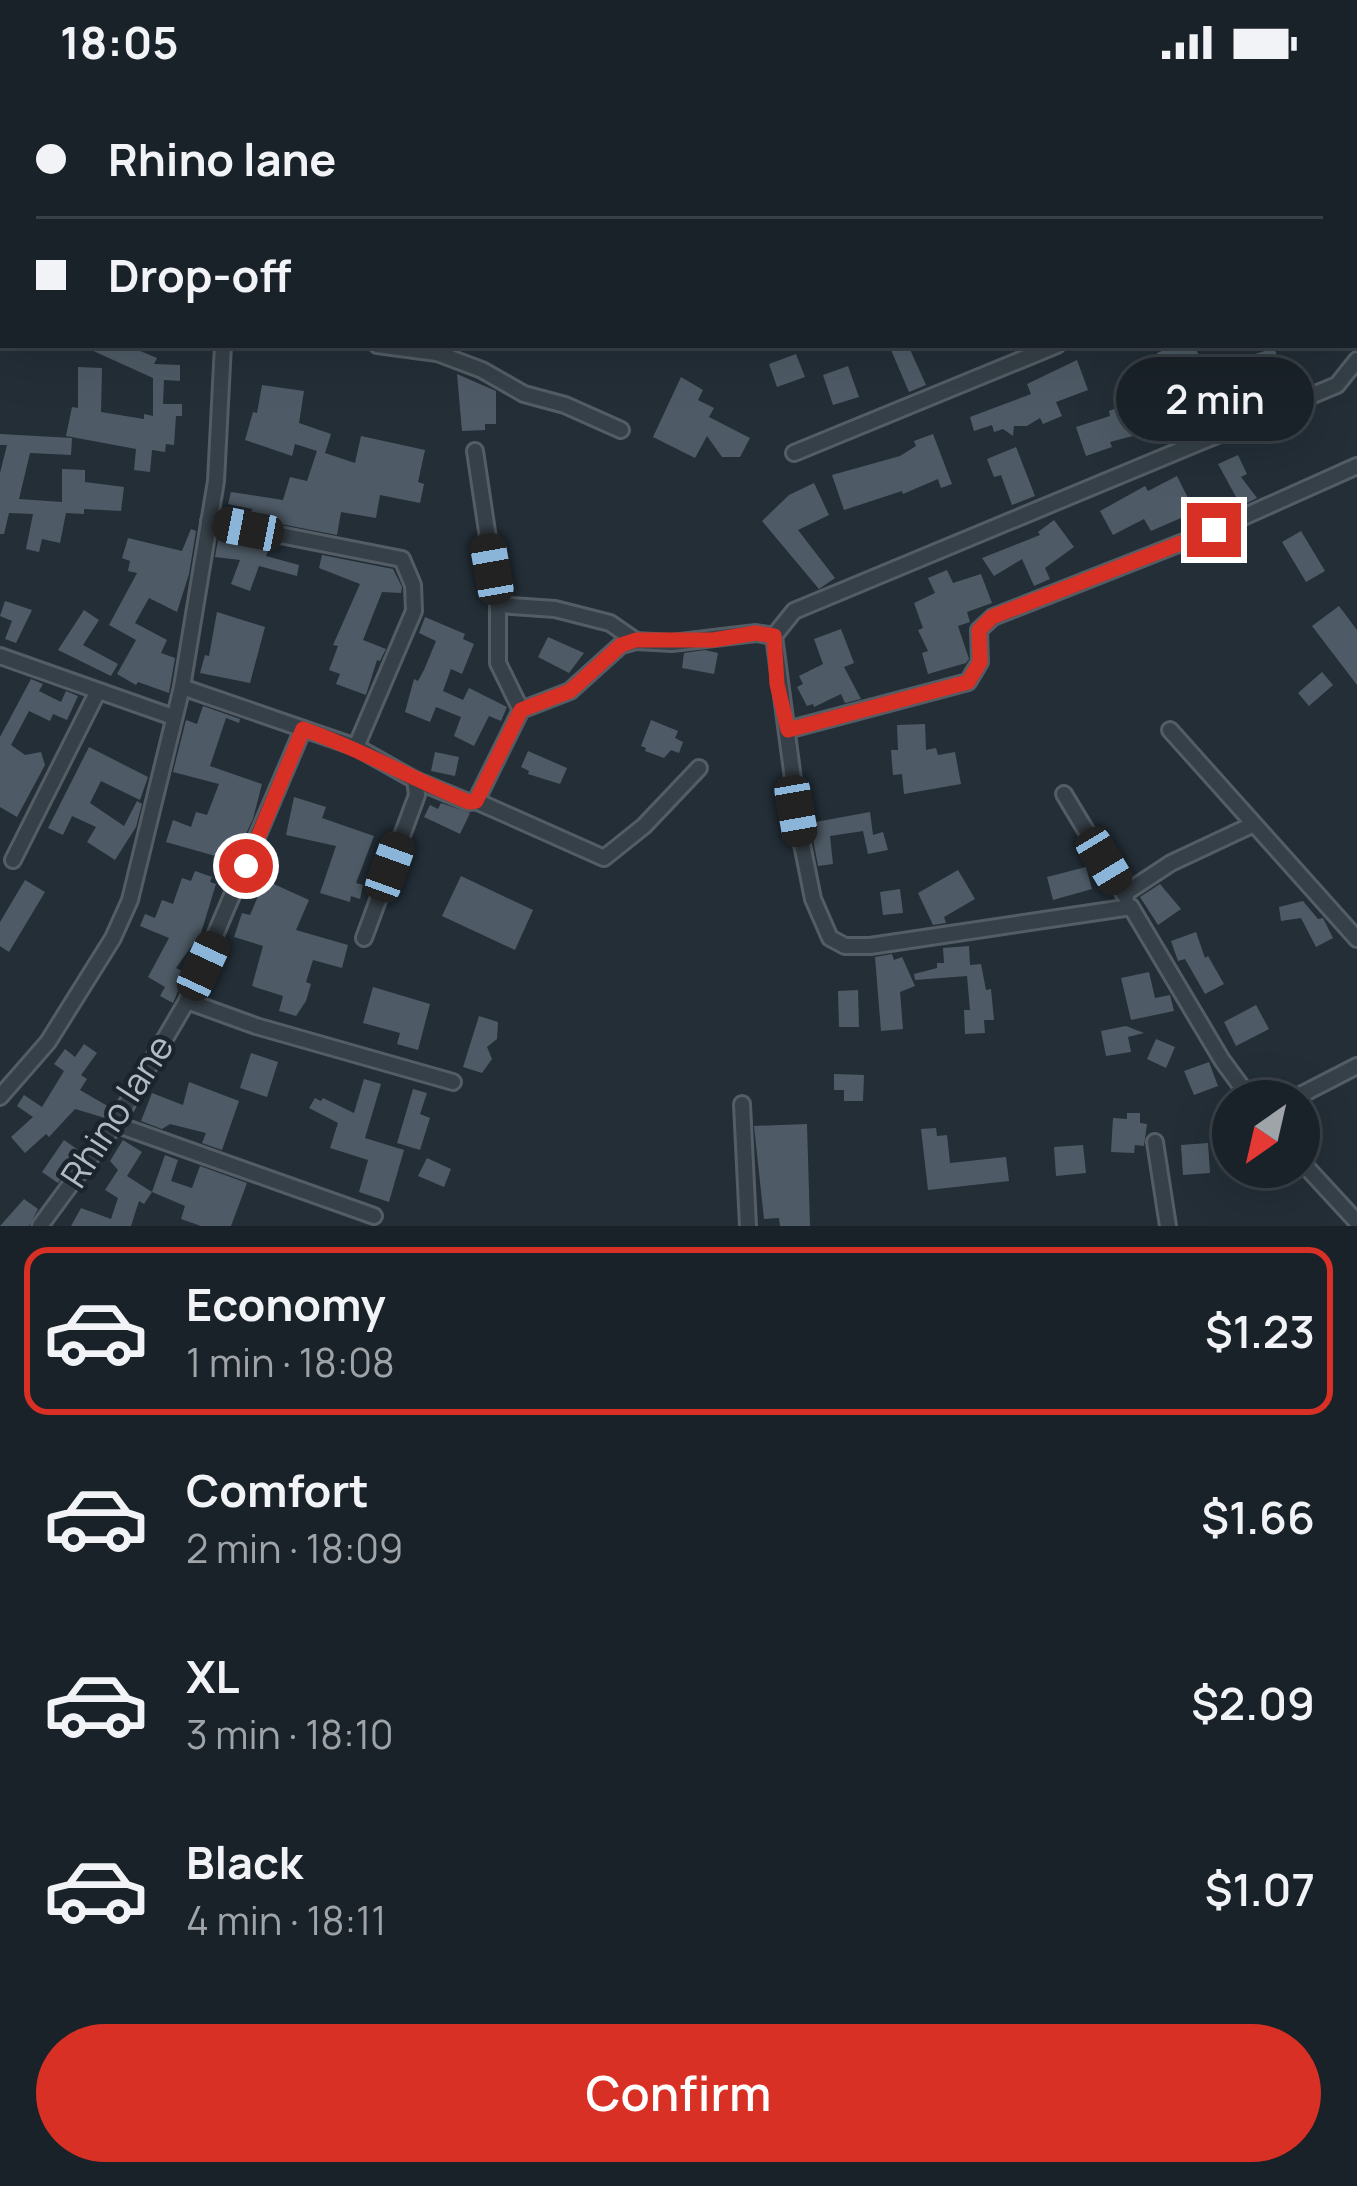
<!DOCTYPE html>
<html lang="en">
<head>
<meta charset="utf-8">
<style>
  :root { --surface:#1a2229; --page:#232a31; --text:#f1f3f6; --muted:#9fa4a8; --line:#383f46; --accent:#d93025 }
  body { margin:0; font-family:Manrope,sans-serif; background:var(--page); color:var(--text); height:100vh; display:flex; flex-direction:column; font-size:45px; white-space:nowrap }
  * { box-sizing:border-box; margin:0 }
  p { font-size:39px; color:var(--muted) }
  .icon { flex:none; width:66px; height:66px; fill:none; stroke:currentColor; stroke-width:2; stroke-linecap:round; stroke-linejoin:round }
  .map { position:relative; height:1142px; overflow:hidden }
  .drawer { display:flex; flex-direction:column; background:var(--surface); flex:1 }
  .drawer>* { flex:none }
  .banner { position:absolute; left:0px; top:0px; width:1359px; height:264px; box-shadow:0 12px 48px #0002,0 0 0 3px var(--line); display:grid; align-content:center; height:264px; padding:0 36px; background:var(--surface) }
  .needle { width:78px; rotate:214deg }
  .controls { position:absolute; left:1212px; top:996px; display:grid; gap:24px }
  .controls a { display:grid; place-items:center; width:108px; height:108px; border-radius:50%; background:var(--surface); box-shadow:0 12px 48px #0002,0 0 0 3px var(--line); font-size:60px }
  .end { position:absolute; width:54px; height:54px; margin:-27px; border:15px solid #d93025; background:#fff; box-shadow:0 0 0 6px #fff }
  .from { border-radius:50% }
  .bubble { position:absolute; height:84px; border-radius:42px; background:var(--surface); box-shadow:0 12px 48px #0002,0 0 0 3px var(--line); font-size:39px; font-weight:600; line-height:84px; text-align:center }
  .car { position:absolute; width:36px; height:72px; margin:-36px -18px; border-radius:15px; box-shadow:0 0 9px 3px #0007; background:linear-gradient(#222 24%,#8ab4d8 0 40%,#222 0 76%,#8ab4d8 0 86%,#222 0) }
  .banner b { display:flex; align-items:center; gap:42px; height:114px; font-size:45px }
  .banner b+b { border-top:3px solid var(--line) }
  .banner i { width:30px; height:30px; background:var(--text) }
  ul { padding:21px 0 0; list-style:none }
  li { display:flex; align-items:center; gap:36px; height:168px; margin:0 24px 18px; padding:0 12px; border:6px solid transparent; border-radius:24px }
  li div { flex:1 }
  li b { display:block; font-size:45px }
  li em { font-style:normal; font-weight:600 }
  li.on { border-color:var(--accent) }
  li>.icon { width:108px; height:108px; stroke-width:1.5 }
  .action { display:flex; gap:24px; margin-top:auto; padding:24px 36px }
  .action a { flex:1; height:138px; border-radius:72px; background:var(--accent); color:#fff; font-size:48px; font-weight:600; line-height:138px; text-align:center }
  .status { display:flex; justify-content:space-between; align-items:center; height:84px; padding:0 60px; background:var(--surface); direction:ltr }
  .status svg { height:33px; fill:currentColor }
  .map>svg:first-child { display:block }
  .building { fill:#4e5b66 }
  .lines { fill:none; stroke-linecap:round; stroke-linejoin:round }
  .minor-casing { stroke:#545d65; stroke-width:20 }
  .minor { stroke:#364048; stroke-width:14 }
  .route { stroke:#d93025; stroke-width:15 }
  .labels { text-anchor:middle; stroke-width:9; stroke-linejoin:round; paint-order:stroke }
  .street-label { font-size:36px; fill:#b1bbc4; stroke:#1b242c }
</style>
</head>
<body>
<div class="status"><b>18:05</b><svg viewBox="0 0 49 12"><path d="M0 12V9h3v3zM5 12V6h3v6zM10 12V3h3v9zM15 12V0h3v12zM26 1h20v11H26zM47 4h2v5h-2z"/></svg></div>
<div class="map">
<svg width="1357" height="1142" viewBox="0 0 1357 1142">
  <rect width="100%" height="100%" fill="#232e37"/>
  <g class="building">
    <path d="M 80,261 L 126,261 L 157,274 L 154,280 L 180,281 L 180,297 L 164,296 L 163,320 L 182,320 L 182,332 L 176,332 L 174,361 L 166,360 L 165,368 L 152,366 L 150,388 L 134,386 L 136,365 L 66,352 L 72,323 L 78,324 L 78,283 L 102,284 L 101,328 L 144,335 L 144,330 L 153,332 L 153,294 Z"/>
    <path d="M 901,261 L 908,261 L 926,301 L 909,308 L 891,266 Z"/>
    <path d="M 1166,261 L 1194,261 L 1200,274 L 1186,280 L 1184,275 L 1164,285 L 1157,269 L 1167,265 Z"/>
    <path d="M 1274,264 L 1285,291 L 1260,304 L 1250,277 L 1257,276 L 1255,270 Z"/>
    <path d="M 796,270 L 805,293 L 777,303 L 769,280 Z"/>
    <path d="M 1077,276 L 1088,306 L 1056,318 L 1062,332 L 1043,340 L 1040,334 L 1027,342 L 1014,342 L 1013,352 L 1003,345 L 994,348 L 992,341 L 974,347 L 970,333 L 1031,310 L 1027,300 Z"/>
    <path d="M 848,282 L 859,313 L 833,321 L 823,291 Z"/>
    <path d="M 457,290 L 496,307 L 496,340 L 485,340 L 485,346 L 462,347 Z"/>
    <path d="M 681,293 L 703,306 L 698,316 L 714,324 L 709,333 L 750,354 L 740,373 L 722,373 L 707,352 L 695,374 L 653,353 Z"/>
    <path d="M 262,301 L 304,307 L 299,339 L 331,350 L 325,369 L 355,379 L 361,352 L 425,366 L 418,398 L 424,400 L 420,419 L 380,411 L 376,434 L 341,428 L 337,451 L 250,434 L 252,425 L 228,420 L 231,408 L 283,416 L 290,393 L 307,397 L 317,367 L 295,360 L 292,372 L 245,356 L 253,328 L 257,329 Z"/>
    <path d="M 1189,305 L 1196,326 L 1190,328 L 1193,336 L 1110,358 L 1112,363 L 1086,372 L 1076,343 L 1110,332 L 1109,327 L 1133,317 Z"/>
    <path d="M 0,350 L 72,354 L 71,371 L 30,369 L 19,415 L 62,418 L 62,385 L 85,386 L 85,398 L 124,403 L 121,427 L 84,425 L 84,430 L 66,429 L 60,459 L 42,455 L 39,468 L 26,465 L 33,430 L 9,429 L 4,450 L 0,450 L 0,389 L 7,361 L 0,361 Z"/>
    <path d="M 933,350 L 952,400 L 941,404 L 938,395 L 903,410 L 902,407 L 844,426 L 832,391 L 900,372 L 916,362 L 914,357 Z"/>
    <path d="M 1016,363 L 1035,412 L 1012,421 L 1001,391 L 994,393 L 987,375 Z"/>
    <path d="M 1238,371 L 1247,390 L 1241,393 L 1257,414 L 1241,422 L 1218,380 Z"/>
    <path d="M 1177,392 L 1195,428 L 1151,447 L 1144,435 L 1113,451 L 1100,427 L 1145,402 L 1148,407 Z"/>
    <path d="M 814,399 L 829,431 L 798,446 L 835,494 L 819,505 L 762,437 L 789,411 Z"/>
    <path d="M 1054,436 L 1074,463 L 1045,484 L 1050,495 L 1034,502 L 1022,475 L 994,492 L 982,474 L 1040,451 L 1038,448 Z"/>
    <path d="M 191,445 L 196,447 L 189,490 L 177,528 L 149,514 L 135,539 L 167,556 L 161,569 L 175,574 L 169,609 L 138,598 L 136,601 L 117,590 L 136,556 L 109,541 L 137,489 L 128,487 L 130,477 L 122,474 L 128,454 L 182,467 Z"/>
    <path d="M 1301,447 L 1325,487 L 1306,498 L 1282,458 Z"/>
    <path d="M 219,450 L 270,462 L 266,472 L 299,481 L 297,492 L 259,482 L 250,507 L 231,500 L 240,476 L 215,473 Z"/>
    <path d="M 322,471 L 393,485 L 402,503 L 401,509 L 382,508 L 363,556 L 386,565 L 380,577 L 377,576 L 366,611 L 336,600 L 340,590 L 329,586 L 338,562 L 333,561 L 360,500 L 319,484 Z"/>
    <path d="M 947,486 L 953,499 L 981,490 L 992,519 L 967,528 L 970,538 L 958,542 L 969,575 L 966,579 L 928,590 L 922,569 L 928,567 L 918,546 L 923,544 L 914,519 L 935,509 L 928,494 Z"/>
    <path d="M 5,517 L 32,526 L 16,559 L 5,555 L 12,537 L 0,532 Z"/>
    <path d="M 1339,522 L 1357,546 L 1357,601 L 1312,542 Z"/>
    <path d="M 84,526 L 99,536 L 83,561 L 118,580 L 111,592 L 58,566 Z"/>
    <path d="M 217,528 L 265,543 L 250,599 L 200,589 L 205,571 L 209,572 Z"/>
    <path d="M 425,533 L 465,550 L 463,555 L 474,560 L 462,590 L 451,585 L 443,607 L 463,616 L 469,604 L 507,623 L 501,637 L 489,632 L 474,662 L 454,652 L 461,633 L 436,623 L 430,638 L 405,628 L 414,595 L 418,597 L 424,586 L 436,557 L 419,549 Z"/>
    <path d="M 841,545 L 854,579 L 844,583 L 861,615 L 845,619 L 841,610 L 814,623 L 813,620 L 807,622 L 797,603 L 803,600 L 799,592 L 823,580 L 814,555 Z"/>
    <path d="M 548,553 L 584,569 L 569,589 L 538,573 Z"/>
    <path d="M 705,566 L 718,569 L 714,590 L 682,584 L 684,569 Z"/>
    <path d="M 1322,588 L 1333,601 L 1309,622 L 1298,609 Z"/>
    <path d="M 31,595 L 43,600 L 39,607 L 61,618 L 66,607 L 78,612 L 67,636 L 53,630 L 50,637 L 29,627 L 11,661 L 25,671 L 41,668 L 45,681 L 17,733 L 0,723 L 0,653 Z"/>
    <path d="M 203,622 L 240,635 L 239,639 L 226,634 L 210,682 L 262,700 L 253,735 L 233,777 L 166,758 L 173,736 L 191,743 L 196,728 L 207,731 L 219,700 L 173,688 L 186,636 L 197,640 Z"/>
    <path d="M 651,636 L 678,647 L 675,654 L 683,658 L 679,669 L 671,666 L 664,674 L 645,667 L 646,664 L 641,662 Z"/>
    <path d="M 925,640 L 926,666 L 936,664 L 938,671 L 955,668 L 961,700 L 904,710 L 902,690 L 893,691 L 891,666 L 898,666 L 897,641 Z"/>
    <path d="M 89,663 L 148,693 L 140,716 L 101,697 L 90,719 L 124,742 L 137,717 L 142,720 L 136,743 L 115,776 L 87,758 L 96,743 L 72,732 L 63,751 L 48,744 Z"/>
    <path d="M 528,667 L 567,684 L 560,700 L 528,690 L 529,687 L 521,683 Z"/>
    <path d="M 435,668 L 459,673 L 455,692 L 431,687 Z"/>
    <path d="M 294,713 L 326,723 L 322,734 L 374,752 L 356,799 L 363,801 L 360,815 L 351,812 L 350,818 L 320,809 L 336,762 L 286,751 Z"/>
    <path d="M 441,719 L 470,729 L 460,750 L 424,733 L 430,721 L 438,725 Z"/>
    <path d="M 870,728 L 873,751 L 883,748 L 888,766 L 868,770 L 863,747 L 830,752 L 833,780 L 818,782 L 810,739 Z"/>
    <path d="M 1086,783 L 1092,805 L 1053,816 L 1047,793 Z"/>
    <path d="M 958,786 L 975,815 L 944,833 L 946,839 L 933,841 L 918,809 Z"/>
    <path d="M 195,787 L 212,793 L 210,798 L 216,800 L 201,849 L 176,884 L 186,889 L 173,919 L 160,912 L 165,903 L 148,893 L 169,854 L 140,842 L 145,830 L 155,834 L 162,816 L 173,820 L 182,794 L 191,797 Z"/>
    <path d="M 461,792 L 533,826 L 515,866 L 442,832 Z"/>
    <path d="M 25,796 L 45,808 L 9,868 L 0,862 L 0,838 Z"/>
    <path d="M 265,796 L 309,816 L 296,846 L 348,861 L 342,884 L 313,876 L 306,898 L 311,900 L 306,917 L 296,932 L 279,927 L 283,912 L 252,902 L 263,862 L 234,853 L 242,829 L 250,831 Z"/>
    <path d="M 1160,800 L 1181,825 L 1158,841 L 1140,813 Z"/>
    <path d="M 900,805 L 903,829 L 883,831 L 880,808 Z"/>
    <path d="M 1303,817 L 1318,835 L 1323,834 L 1333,854 L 1316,863 L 1301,834 L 1281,837 L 1279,823 Z"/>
    <path d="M 1196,848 L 1205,874 L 1208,872 L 1224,900 L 1205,910 L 1185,875 L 1178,877 L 1171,857 Z"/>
    <path d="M 969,862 L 970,881 L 981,880 L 986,906 L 991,905 L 994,936 L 984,936 L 985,949 L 965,950 L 964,926 L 970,926 L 967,892 L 915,896 L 914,890 L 937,884 L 937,879 L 944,879 L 943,864 Z"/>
    <path d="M 892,870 L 894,876 L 902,873 L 915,902 L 900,908 L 903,945 L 881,947 L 875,873 Z"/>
    <path d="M 1149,888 L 1155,914 L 1170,911 L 1174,927 L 1131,936 L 1121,894 Z"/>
    <path d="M 373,903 L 430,920 L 418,966 L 397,960 L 400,949 L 363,939 Z"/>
    <path d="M 858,906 L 859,943 L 839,943 L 838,907 Z"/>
    <path d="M 1256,921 L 1269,945 L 1236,962 L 1224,938 Z"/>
    <path d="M 479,932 L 498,938 L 497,955 L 487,963 L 492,975 L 482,989 L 463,983 Z"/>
    <path d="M 1126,942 L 1144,949 L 1128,953 L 1131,968 L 1106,972 L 1101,947 Z"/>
    <path d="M 1156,955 L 1175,963 L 1166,984 L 1147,975 Z"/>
    <path d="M 84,960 L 97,969 L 81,991 L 87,995 L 80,1006 L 111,1024 L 105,1034 L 75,1025 L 49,1053 L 46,1050 L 25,1069 L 11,1053 L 33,1033 L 17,1022 L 24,1011 L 42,1023 L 64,987 L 54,980 L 65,965 L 75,973 Z"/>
    <path d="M 251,969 L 278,978 L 267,1013 L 240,1004 Z"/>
    <path d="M 1209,978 L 1218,1002 L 1194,1011 L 1184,987 Z"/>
    <path d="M 834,990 L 864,991 L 863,1017 L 844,1017 L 844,1006 L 834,1006 Z"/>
    <path d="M 364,995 L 381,1000 L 365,1054 L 404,1066 L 389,1118 L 359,1108 L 368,1076 L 330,1064 L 338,1039 L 309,1024 L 315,1014 L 321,1017 L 323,1014 L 354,1029 Z"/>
    <path d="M 189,998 L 239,1017 L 222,1066 L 202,1059 L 206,1049 L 170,1040 L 162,1045 L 141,1037 L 152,1009 L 183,1021 Z"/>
    <path d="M 413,1005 L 427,1009 L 420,1030 L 430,1034 L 420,1066 L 397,1059 Z"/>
    <path d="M 1127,1029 L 1140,1029 L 1140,1039 L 1147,1040 L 1144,1062 L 1135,1061 L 1134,1069 L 1111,1068 L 1113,1034 L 1127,1035 Z"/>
    <path d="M 807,1040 L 810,1142 L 780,1142 L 779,1134 L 764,1135 L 754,1042 Z"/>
    <path d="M 936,1044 L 937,1052 L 947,1051 L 950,1079 L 1006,1073 L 1009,1097 L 928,1106 L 921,1045 Z"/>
    <path d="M 64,1056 L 81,1068 L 58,1099 L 42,1088 Z"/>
    <path d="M 123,1056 L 142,1068 L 127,1092 L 152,1108 L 165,1071 L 178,1076 L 171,1097 L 192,1104 L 200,1082 L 247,1099 L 231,1142 L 201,1142 L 181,1135 L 185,1122 L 152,1108 L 144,1120 L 139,1117 L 131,1142 L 71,1142 L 81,1124 L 111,1135 L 118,1114 L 105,1106 L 118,1086 L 110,1077 Z"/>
    <path d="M 1208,1059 L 1210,1089 L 1183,1091 L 1181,1061 Z"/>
    <path d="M 1083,1061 L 1086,1089 L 1056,1092 L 1054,1063 Z"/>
    <path d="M 427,1074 L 451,1085 L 444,1103 L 418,1092 Z"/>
    <path d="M 24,1115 L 38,1125 L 29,1142 L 0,1142 Z"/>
  </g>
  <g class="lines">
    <defs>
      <g id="minor">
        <path d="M 251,0 L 259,3"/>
        <path d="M 1207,0 L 1209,3"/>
        <path d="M 681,3 L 682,0"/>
        <path d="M 803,3 L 803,0"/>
        <path d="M 943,3 L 951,0"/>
        <path d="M 1356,47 L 1357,46"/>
        <path d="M 0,177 L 3,178"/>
        <path d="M 1356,229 L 1357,231"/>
        <path d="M 377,261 L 437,269 L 446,261"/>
        <path d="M 437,269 L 482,286 L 524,310 L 565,321 L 621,346"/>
        <path d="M 475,367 L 498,521 L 498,579 L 521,626"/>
        <path d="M 794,369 L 1057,261"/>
        <path d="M 209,437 L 402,475 L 413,501 L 414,527 L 356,663"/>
        <path d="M 498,521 L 555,525 L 610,539 L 636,557"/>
        <path d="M 0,572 L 173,633"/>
        <path d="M 182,603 L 356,663 L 415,696 L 417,711 L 364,854"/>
        <path d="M 787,646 L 968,598 L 980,578 L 979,546 L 993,533 L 1214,446 L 1357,382"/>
        <path d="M 1170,646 L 1357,855"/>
        <path d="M 415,696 L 468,718 L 476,717 L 521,626 L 570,607 L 621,561 L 636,557 L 672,559 L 756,549 L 774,552"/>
        <path d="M 1064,710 L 1126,813"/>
        <path d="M 476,717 L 604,774 L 644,742 L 699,684"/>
        <path d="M 13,776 L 98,607"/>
        <path d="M 1124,810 L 1171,779 L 1252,741"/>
        <path d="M 187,917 L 256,942 L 453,998"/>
        <path d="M 0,1013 L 48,958 L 113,854 L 130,816 L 182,603 L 216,397 L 223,261"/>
        <path d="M 1252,1017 L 1222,976 L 1131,823 L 870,862 L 845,862 L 830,854 L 813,815 L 801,755 L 774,552 L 794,527 L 1337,301 L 1357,276"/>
        <path d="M 1289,1017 L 1357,982"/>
        <path d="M 742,1020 L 748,1142"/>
        <path d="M 115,1040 L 374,1132"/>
        <path d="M 1155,1058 L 1168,1142"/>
        <path d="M 1299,1075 L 1357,1138"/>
        <path d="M 40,1142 L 115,1040 L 187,917 L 303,645"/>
      </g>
    </defs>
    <use href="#minor" class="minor-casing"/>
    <use href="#minor" class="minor"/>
  </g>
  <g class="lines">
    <path class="route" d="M 246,782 L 303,645 C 361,665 412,695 469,718 L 476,717 L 521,626 L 570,607 L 621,561 L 636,556 L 713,556 L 756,549 L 774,552 L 777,600 L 788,646 L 968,598 L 980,578 L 979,546 L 992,533 L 1214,446"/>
  </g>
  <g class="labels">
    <g class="street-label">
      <text transform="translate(117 1027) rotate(-57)" y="13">Rhino lane</text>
    </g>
  </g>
</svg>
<div class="controls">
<a><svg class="needle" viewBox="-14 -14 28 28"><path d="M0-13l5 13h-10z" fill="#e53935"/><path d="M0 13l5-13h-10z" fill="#9fa4a8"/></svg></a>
</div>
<i class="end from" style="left:246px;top:782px"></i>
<i class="end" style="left:1214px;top:446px"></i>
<div class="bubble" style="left:1116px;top:273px;width:198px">2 min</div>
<i class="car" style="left:248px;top:445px;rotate:281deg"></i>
<i class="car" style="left:492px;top:485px;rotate:350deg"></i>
<i class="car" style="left:796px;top:727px;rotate:170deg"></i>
<i class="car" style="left:1104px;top:777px;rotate:149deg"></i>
<i class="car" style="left:390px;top:783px;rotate:20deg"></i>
<i class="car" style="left:203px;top:882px;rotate:25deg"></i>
<div class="banner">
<b><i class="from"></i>Rhino lane</b>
<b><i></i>Drop-off</b>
</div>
</div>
<section class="drawer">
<ul>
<li class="on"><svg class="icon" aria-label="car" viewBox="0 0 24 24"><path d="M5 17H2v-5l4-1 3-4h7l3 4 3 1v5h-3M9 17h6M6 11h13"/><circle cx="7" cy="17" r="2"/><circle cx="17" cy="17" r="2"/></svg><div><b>Economy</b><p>1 min · 18:08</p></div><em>$1.23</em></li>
<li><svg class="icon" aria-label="car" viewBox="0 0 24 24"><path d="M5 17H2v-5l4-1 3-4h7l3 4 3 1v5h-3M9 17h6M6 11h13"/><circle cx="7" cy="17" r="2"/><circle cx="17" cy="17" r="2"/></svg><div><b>Comfort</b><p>2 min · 18:09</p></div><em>$1.66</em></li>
<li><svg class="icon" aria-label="car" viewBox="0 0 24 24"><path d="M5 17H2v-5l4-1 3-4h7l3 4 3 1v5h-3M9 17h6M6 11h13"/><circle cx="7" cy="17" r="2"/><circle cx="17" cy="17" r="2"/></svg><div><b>XL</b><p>3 min · 18:10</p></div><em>$2.09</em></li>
<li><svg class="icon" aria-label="car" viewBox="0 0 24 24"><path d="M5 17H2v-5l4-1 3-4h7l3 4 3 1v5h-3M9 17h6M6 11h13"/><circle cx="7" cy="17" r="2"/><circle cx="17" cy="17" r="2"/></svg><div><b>Black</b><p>4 min · 18:11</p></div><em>$1.07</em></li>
</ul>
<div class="action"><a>Confirm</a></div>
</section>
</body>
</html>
